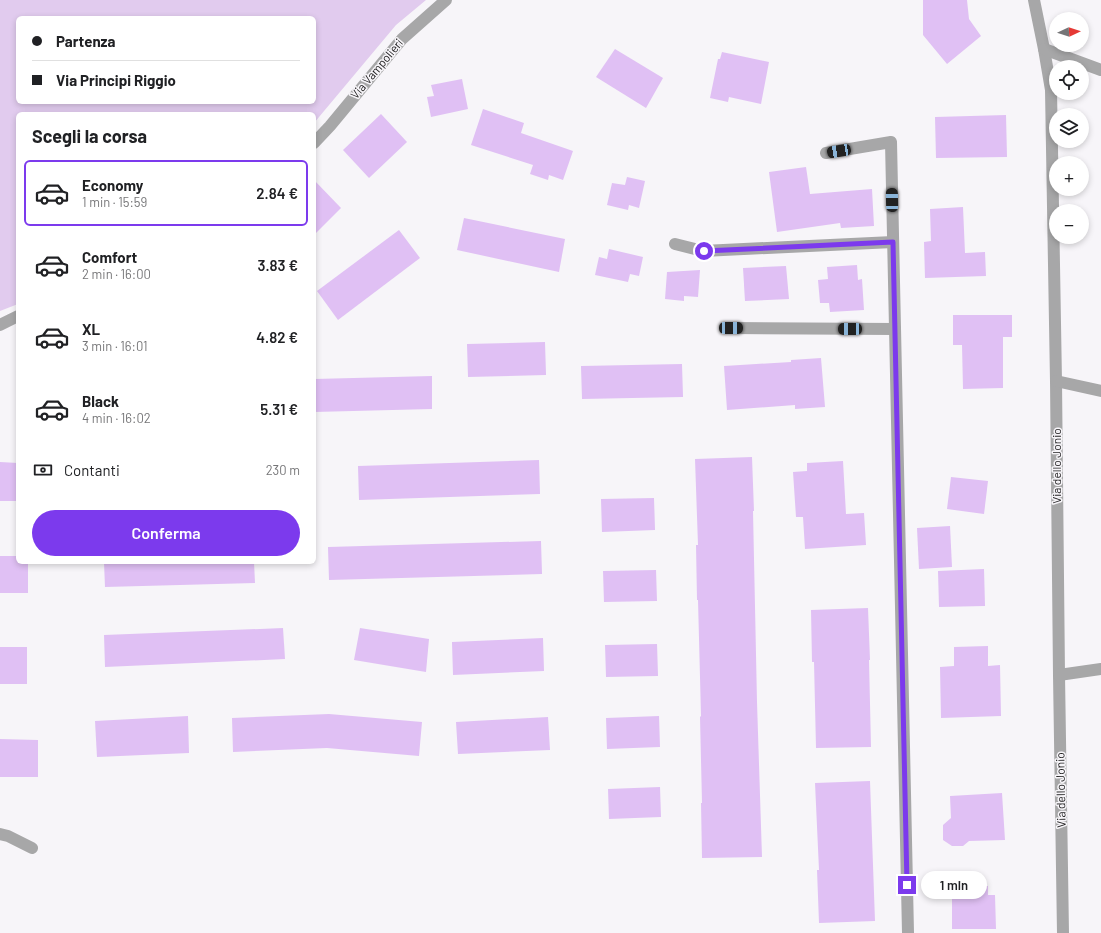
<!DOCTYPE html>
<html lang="it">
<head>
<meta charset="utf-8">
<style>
  :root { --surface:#fff; --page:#f2f2f2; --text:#202124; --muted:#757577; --line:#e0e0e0; --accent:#7c3aed }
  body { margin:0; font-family:Barlow,sans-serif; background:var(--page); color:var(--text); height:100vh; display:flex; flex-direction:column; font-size:15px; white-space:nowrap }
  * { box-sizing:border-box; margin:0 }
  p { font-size:13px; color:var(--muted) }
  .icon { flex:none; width:22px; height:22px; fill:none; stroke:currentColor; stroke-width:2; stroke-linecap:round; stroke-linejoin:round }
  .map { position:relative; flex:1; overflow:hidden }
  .drawer { position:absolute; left:16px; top:112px; width:300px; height:452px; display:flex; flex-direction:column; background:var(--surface); border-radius:6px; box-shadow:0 2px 6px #0003 }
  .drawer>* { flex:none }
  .guide { position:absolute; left:16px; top:16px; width:300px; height:88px; border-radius:6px; box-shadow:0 2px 6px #0003; display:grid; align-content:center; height:88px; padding:0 16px; background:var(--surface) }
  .needle { width:26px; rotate:86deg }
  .fabs { position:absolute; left:1049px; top:12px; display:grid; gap:8px }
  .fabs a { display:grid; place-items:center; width:40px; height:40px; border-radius:50%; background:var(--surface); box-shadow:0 2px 6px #0003; font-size:20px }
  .end { position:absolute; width:18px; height:18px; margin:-9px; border:5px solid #7c3aed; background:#fff; box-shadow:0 0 0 2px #fff }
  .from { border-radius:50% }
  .bubble { position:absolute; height:28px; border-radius:14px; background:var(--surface); box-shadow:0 2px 6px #0003; font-size:13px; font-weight:600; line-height:28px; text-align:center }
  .car { position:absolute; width:12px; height:24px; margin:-12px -6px; border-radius:5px; box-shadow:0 0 3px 1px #0007; background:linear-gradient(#222 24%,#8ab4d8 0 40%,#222 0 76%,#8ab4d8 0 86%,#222 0) }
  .guide b { display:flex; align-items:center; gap:14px; height:38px; font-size:15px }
  .guide b+b { border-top:1px solid var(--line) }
  .guide i { width:10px; height:10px; background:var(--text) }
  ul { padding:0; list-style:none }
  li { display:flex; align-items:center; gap:12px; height:66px; margin:0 8px 6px; padding:0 8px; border:2px solid transparent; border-radius:6px }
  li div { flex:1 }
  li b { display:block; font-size:15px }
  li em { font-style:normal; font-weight:600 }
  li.current { border-color:var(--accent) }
  li>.icon { width:36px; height:36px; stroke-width:1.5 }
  h2 { padding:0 16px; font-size:18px; line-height:48px }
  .pay { display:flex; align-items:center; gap:10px; height:44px; padding:0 16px; font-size:15px }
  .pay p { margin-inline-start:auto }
  .button { display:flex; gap:8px; margin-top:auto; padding:8px 16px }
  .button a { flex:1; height:46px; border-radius:24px; background:var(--accent); color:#fff; font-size:16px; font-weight:600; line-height:46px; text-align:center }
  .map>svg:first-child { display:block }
  .green { fill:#e1cbee; fill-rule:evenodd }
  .building { fill:#e0c0f4 }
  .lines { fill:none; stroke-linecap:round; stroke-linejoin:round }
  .minor { stroke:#a7a7a8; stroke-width:12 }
  .route { stroke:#7c3aed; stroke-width:5 }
  .labels { text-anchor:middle; stroke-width:3; stroke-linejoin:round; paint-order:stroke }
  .street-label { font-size:12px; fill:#1e1d1e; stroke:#f7f5f9 }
</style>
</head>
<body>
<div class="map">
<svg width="1101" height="933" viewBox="0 0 1101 933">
  <rect width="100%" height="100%" fill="#f7f5f9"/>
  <path class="green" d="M 0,0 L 426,0 L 396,25 L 314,123 L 314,114 L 18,114 L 18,304 L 0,311 ZM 18,18 L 314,18 L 314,102 L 18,102 Z"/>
  <g class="building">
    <path d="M 923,0 L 967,0 L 969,19 L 981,36 L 947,64 L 923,35 Z"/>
    <path d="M 615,49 L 663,78 L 646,108 L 596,77 Z"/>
    <path d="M 722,52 L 769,62 L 761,104 L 729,97 L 728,102 L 710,98 L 718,59 L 720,59 Z"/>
    <path d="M 462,79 L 468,109 L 431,117 L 427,97 L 434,96 L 431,85 Z"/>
    <path d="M 483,109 L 524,123 L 521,133 L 573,151 L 563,180 L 549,175 L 548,180 L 530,174 L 533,165 L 471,145 Z"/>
    <path d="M 381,114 L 407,142 L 369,178 L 343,150 Z"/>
    <path d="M 1006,115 L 1007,157 L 936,158 L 935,117 Z"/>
    <path d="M 806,167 L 810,194 L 872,189 L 874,226 L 841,228 L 840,223 L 777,232 L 769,172 Z"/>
    <path d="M 627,177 L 645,181 L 639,208 L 629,205 L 628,210 L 607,205 L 612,183 L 625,185 Z"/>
    <path d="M 314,180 L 341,208 L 314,235 Z"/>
    <path d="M 963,207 L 965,253 L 985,252 L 986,276 L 925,278 L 924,242 L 931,241 L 930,209 Z"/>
    <path d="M 464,218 L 565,239 L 559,272 L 457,250 Z"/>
    <path d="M 399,230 L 420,258 L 338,320 L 317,291 Z"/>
    <path d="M 609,249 L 643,257 L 639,276 L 630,274 L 628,282 L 595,275 L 599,257 L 607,259 Z"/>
    <path d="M 857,265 L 858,280 L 862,279 L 864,310 L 830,312 L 829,303 L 820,303 L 818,280 L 828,279 L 827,267 Z"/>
    <path d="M 786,266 L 789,299 L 745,301 L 743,268 Z"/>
    <path d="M 700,270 L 698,297 L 684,296 L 684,301 L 665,299 L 667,272 Z"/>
    <path d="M 953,315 L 1012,315 L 1012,337 L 1003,337 L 1003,388 L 963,389 L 962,345 L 953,345 Z"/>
    <path d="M 545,342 L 546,375 L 468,377 L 467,344 Z"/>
    <path d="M 821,358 L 825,407 L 795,409 L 795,405 L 727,410 L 724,366 L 791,362 L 791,360 Z"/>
    <path d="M 682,364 L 683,397 L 582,399 L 581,366 Z"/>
    <path d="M 432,376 L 432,409 L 314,412 L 314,379 Z"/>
    <path d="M 752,457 L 754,511 L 753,511 L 757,702 L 762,857 L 702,858 L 701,803 L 702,803 L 700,717 L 701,716 L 698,600 L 697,600 L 696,545 L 698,545 L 695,459 Z"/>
    <path d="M 539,460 L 540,494 L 359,500 L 358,466 Z"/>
    <path d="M 843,461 L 846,514 L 864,513 L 866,545 L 805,549 L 803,517 L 796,517 L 793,472 L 807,471 L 807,463 Z"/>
    <path d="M 0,462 L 18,463 L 18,501 L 0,501 Z"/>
    <path d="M 951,477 L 988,481 L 984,514 L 947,509 Z"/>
    <path d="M 654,498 L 655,530 L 602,532 L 601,499 Z"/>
    <path d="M 950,526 L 952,567 L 919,569 L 917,528 Z"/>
    <path d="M 541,541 L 542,574 L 329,580 L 328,547 Z"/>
    <path d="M 0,556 L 18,556 L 18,562 L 28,562 L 28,593 L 0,593 Z"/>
    <path d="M 104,562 L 254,562 L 255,583 L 105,587 Z"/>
    <path d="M 984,569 L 985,606 L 939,607 L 938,571 Z"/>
    <path d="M 656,570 L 657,601 L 604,602 L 603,571 Z"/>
    <path d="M 868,608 L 870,660 L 869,660 L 871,747 L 816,748 L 814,662 L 812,662 L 811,610 Z"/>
    <path d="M 283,628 L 285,659 L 105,667 L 104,635 Z"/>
    <path d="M 360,628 L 429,639 L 426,672 L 354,660 Z"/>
    <path d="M 543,638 L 544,671 L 453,675 L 452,642 Z"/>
    <path d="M 657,644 L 658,676 L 606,677 L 605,645 Z"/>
    <path d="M 988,646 L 988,666 L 1000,665 L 1001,716 L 941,718 L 940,667 L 954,666 L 954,647 Z"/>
    <rect x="0" y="647" width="27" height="37"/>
    <path d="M 329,714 L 422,722 L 419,756 L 327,748 L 233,752 L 232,718 Z"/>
    <path d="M 188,716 L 189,753 L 97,757 L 95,721 Z"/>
    <path d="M 659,716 L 660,747 L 607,749 L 606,718 Z"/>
    <path d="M 548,717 L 550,750 L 458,754 L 456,722 Z"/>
    <path d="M 0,739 L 38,740 L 38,777 L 0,777 Z"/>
    <path d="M 870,781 L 875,921 L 819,923 L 817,870 L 819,870 L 815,783 Z"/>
    <path d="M 660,787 L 661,817 L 609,819 L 608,789 Z"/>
    <path d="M 1002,793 L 1005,840 L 969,841 L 963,846 L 952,846 L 943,840 L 943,825 L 951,818 L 950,796 Z"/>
    <path d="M 952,886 L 988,886 L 988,895 L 995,895 L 996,929 L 952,929 Z"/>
  </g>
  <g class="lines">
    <g class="minor">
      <path d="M 1034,0 L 1044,49 L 1051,90 L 1056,381 L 1059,675 L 1063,933"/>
      <path d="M 1044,49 L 1101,70"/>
      <path d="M 314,143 L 330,126 L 402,39 L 446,0"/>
      <path d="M 826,153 L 891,142 L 908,933"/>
      <path d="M 675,244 L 703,251 L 893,242"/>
      <path d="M 0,325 L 18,316"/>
      <path d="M 731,328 L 895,329"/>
      <path d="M 1056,381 L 1101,391"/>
      <path d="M 1059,675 L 1101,669"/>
      <path d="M 0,834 L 8,836 L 32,848"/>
    </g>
  </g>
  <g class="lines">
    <path class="route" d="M 704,251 L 893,242 L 907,885"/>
  </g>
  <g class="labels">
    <g class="street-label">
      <text transform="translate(377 69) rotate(-50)" y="4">Via Vampolieri</text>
      <text transform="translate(1057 466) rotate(-90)" y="4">Via dello Jonio</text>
      <text transform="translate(1061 790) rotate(-91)" y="4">Via dello Jonio</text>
    </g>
  </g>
</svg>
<div class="fabs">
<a><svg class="needle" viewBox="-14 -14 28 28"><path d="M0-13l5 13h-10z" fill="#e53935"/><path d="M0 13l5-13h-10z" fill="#757577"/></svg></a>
<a><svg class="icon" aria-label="locate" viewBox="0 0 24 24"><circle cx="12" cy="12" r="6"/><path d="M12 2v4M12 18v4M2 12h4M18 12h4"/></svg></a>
<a><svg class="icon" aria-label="layers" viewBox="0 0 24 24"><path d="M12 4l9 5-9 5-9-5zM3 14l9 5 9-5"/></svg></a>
<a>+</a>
<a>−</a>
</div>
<i class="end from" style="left:704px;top:251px"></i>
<i class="end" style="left:907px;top:885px"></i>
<div class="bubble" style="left:921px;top:871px;width:66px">1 min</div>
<i class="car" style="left:839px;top:151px;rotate:261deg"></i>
<i class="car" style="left:892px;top:200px;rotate:359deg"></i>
<i class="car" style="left:731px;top:328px;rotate:90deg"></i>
<i class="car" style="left:850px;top:329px;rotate:270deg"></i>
<div class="guide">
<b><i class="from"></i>Partenza</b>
<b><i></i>Via Principi Riggio</b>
</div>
<section class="drawer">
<h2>Scegli la corsa</h2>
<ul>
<li class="current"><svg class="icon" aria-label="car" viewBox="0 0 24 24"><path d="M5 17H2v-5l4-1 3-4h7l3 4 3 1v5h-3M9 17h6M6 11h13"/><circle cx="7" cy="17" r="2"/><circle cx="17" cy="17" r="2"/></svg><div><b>Economy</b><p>1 min · 15:59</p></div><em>2.84 €</em></li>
<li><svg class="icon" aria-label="car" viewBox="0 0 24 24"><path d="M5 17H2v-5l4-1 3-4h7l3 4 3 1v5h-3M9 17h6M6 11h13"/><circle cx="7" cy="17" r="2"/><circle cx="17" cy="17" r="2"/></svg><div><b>Comfort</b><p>2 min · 16:00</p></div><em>3.83 €</em></li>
<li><svg class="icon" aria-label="car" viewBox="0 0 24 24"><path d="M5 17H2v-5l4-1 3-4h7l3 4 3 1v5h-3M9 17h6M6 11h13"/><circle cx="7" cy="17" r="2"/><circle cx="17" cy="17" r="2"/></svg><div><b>XL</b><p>3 min · 16:01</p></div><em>4.82 €</em></li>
<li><svg class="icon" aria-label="car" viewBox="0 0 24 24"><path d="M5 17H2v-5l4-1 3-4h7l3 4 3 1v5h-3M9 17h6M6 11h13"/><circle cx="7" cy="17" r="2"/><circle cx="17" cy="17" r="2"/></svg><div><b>Black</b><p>4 min · 16:02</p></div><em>5.31 €</em></li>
</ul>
<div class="pay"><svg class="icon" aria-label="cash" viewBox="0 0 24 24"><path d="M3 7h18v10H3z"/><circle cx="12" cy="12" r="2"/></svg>Contanti<p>230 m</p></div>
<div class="button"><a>Conferma</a></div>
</section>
</div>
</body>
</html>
